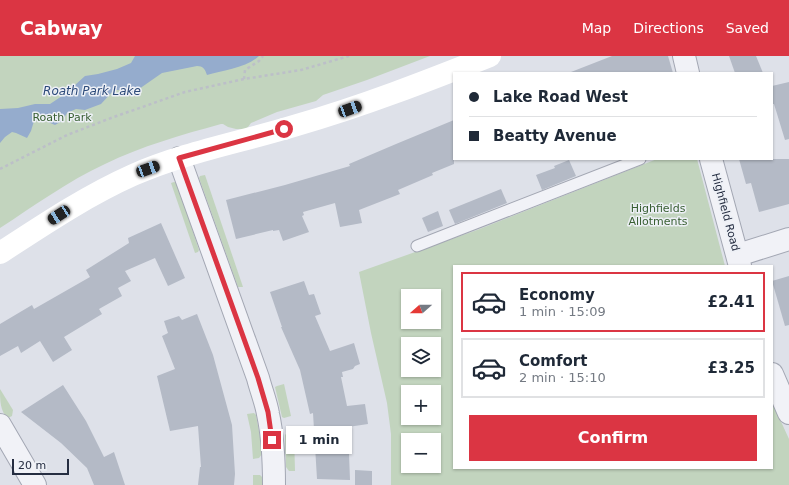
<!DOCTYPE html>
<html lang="en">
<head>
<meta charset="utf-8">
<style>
  :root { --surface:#fff; --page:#f2f2f3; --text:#1f2937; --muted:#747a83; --line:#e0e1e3; --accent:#db3543 }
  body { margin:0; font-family:"DejaVu Sans",sans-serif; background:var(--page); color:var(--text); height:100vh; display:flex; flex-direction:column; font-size:15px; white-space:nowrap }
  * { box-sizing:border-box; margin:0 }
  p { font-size:13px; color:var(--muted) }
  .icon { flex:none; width:22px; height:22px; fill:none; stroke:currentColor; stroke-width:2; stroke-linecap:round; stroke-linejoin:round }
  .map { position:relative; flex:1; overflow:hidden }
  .drawer { position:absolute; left:453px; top:209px; width:320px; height:204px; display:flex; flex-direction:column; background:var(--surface); border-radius:0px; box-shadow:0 1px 3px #0004 }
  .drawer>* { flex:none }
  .hud { position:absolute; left:453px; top:16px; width:320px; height:88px; border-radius:0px; box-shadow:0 1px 3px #0004; display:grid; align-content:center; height:88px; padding:0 16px; background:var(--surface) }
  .needle { width:26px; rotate:249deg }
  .fabs { position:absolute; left:401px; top:233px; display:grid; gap:8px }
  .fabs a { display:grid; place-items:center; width:40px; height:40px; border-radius:0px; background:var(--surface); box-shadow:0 1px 3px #0004; font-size:20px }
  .scale { position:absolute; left:12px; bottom:10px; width:57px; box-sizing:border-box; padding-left:4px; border:2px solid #252d41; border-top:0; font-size:11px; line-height:14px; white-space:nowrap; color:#252d41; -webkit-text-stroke:3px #edf0f6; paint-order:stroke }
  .end { position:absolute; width:18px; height:18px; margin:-9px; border:5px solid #db3543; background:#fff; box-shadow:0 0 0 2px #fff }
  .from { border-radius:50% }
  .bubble { position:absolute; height:28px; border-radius:0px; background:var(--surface); box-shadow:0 1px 3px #0004; font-size:13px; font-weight:600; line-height:28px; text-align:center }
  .car { position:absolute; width:12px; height:24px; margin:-12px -6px; border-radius:5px; box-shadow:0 0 3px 1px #0007; background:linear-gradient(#222 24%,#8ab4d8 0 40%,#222 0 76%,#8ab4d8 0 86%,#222 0) }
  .hud b { display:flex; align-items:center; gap:14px; height:38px; font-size:15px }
  .hud b+b { border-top:1px solid var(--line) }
  .hud i { width:10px; height:10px; background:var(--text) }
  ul { padding:7px 0 0; list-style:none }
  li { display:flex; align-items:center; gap:12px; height:60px; margin:0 8px 6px; padding:0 8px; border:2px solid var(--line); border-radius:0px }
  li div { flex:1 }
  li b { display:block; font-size:15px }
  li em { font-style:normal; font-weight:600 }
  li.selected { border-color:var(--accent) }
  li>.icon { width:36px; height:36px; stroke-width:1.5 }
  .button { display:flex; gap:8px; margin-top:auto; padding:8px 16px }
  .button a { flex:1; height:46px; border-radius:0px; background:var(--accent); color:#fff; font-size:16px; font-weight:600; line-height:46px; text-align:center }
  header { display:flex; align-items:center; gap:24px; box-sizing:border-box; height:56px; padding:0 20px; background:var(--accent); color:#fff }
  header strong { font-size:19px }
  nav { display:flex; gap:22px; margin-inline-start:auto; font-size:14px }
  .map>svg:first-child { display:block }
  .green { fill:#c2d4be; fill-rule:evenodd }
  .water { fill:#95accd }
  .building { fill:#b4bac6 }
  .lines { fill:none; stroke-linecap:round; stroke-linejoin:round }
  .lane-casing { stroke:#a3a7b3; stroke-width:13 }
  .street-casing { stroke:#a3a7b3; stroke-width:24 }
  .path { stroke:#bcbfc8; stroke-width:2.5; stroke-dasharray:3 3; stroke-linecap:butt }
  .lane { stroke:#f1f2f7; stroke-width:11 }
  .street { stroke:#f1f2f7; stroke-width:22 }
  .secondary { stroke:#fff; stroke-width:22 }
  .route { stroke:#db3543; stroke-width:5 }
  .labels { text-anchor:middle; stroke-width:3; stroke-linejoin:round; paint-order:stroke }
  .park-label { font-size:11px; fill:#375e31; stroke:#edf0f6 }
  .street-label { font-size:11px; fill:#252d41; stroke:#edf0f6 }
  .water-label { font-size:12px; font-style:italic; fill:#2b4979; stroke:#edf0f6 }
</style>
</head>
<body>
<header>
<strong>Cabway</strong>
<nav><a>Map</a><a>Directions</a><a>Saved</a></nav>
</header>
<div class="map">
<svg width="789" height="429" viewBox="0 0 789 429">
  <rect width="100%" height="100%" fill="#dee1e9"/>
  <g class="green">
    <path d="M 0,0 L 430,0 L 367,24 L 323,39 L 316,45 L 277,56 L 251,67 L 248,71 L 245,73 L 236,73 L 228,71 L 223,68 L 221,68 C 181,79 142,90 105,108 C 68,125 34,150 0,172 Z"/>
    <path d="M 657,103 L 697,103 L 725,210 L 454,210 L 454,412 L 772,412 L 772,346 L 789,383 L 789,429 L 391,429 L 391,378 L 387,347 L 371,277 L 359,216 L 477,174 ZM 408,240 L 434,240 L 434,266 L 408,266 ZM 408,288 L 434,288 L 434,314 L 408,314 ZM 408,336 L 434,336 L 434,362 L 408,362 ZM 408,384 L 434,384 L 434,410 L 408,410 Z"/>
    <path d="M 205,119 L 243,231 L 238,231 L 199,122 L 200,120 Z"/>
    <path d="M 174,126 L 177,127 L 199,194 L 198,196 L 195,197 L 171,127 Z"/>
    <path d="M 284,328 L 291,360 L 284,362 L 282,361 L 275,331 L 277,330 Z"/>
    <path d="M 0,333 L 13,354 L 12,360 L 8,362 C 0,356 0,344 0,333 Z"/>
    <path d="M 254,357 L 256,359 L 260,381 L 262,398 L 259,402 L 253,403 L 251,376 L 247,358 Z"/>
    <path d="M 288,376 L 294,376 L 295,415 L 289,415 L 286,411 L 285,379 Z"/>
    <path d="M 253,419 L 260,419 L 262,421 L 262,429 L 253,429 Z"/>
  </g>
  <path class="water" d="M 135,0 L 259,0 C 248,11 222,15 207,19 C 205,13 203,10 197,10 L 162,17 L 139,33 L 130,38 L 121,34 L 114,34 L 101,48 L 85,54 L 76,53 L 67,57 L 62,65 L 55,69 L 48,66 L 45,61 L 39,60 L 34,65 L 31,75 L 27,82 L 16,77 L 12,76 L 5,81 L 0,87 L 0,53 L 18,52 L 35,48 L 50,48 L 65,38 L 85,20 L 98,18 L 117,13 L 131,7 Z"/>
  <g class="building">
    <path d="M 612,0 L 668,0 L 673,17 L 571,17 L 571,16 Z"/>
    <path d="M 729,0 L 756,0 L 763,17 L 735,17 Z"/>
    <path d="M 789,26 L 789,83 L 785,84 L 774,48 L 772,48 L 772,30 Z"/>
    <path d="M 454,64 L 454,108 L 432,117 L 433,119 L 398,134 L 400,138 L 359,154 L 362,167 L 340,171 L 335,147 L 303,156 L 304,159 L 302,160 L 309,176 L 283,185 L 279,174 L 273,175 L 273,174 L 236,183 L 226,144 L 285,129 L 350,110 L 349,108 L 396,88 Z"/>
    <path d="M 739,103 L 789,103 L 789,148 L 759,156 L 751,127 L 746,128 Z"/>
    <path d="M 569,104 L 576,120 L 542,134 L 536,119 L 555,112 L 554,110 Z"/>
    <path d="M 501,133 L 507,147 L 455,168 L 449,154 Z"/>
    <path d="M 438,155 L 443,170 L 428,176 L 422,162 Z"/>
    <path d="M 161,167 L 185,222 L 168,230 L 155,202 L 125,215 L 131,225 L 118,232 L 122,240 L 99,253 L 102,258 L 64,281 L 72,294 L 53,306 L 40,285 L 21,297 L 18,290 L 0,300 L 0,268 L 32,249 L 34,253 L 90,221 L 86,214 L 129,187 L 128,182 Z"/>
    <path d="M 789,220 L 789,269 L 785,270 L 772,225 Z"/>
    <path d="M 304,225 L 309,239 L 314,238 L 321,258 L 315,260 L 330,295 L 354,287 L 360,308 L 355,310 L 353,313 L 342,316 L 343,321 L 341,321 L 347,350 L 365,348 L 368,368 L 348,371 L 350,424 L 317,423 L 313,357 L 310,358 L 300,314 L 281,271 L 282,271 L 270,236 Z"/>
    <path d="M 197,258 L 213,299 L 232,369 L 235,418 L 234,429 L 198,429 L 200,411 L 201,411 L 198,370 L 170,375 L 157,320 L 175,313 L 162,280 L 168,277 L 164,265 L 179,260 L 182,264 Z"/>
    <path d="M 63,329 L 86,365 L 104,401 L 114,396 L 125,429 L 94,429 L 87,412 L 61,387 L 21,356 Z"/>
    <path d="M 355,414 L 372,415 L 372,429 L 355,429 Z"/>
  </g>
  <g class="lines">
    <defs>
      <path id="lane" d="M 417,190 L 640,103"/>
      <g id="street">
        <path d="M 684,0 L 688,17"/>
        <path d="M 179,102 L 258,322 C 261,334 266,346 268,358 C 273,381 274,405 274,429"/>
        <path d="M 711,103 L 740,210"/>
        <path d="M 738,199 L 789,183"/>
        <path d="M 772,318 L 789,357"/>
        <path d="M 0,369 L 35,429"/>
      </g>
    </defs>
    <use href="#lane" class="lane-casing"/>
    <use href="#street" class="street-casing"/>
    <g class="path">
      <path d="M 244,23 L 245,14 L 259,5 L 263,0"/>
      <path d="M 0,113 L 67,79 L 111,62 L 185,36 L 244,23 L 301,14 L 349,0"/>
    </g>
    <use href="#lane" class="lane"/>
    <use href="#street" class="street"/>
    <path class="secondary" d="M 0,197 C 43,169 86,140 133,119 C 185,96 242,86 297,69 C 363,50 427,25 490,0"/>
  </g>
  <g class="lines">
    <path class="route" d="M 272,384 L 268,356 L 258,322 L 179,102 L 284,73"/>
  </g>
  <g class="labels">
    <g class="park-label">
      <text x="62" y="65">Roath Park</text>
      <text x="658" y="156">Highfields<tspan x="658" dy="13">Allotments</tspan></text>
    </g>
    <g class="street-label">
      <text transform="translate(726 156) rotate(75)" y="4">Highfield Road</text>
    </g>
    <g class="water-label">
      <text x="92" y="39">Roath Park Lake</text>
    </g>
  </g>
</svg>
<div class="fabs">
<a><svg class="needle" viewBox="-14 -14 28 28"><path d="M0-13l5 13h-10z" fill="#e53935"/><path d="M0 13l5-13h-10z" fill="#747a83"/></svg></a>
<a><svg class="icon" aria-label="layers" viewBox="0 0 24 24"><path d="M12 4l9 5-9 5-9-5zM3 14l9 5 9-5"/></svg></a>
<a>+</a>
<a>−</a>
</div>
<div class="scale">20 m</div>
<i class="end from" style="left:284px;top:73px"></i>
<i class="end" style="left:272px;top:384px"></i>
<div class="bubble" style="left:286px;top:370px;width:66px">1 min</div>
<i class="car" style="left:350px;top:53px;rotate:70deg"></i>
<i class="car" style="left:148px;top:113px;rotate:70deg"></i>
<i class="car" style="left:59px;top:159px;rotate:237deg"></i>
<div class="hud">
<b><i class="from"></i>Lake Road West</b>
<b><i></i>Beatty Avenue</b>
</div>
<section class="drawer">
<ul>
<li class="selected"><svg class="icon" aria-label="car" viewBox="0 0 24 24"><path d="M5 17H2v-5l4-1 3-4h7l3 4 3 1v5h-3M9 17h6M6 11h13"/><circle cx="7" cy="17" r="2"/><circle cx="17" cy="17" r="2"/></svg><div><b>Economy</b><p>1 min · 15:09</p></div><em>£2.41</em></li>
<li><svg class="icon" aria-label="car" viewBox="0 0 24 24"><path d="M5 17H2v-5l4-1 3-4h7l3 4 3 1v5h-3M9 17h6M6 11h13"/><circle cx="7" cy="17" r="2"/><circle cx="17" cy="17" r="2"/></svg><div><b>Comfort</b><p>2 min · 15:10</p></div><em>£3.25</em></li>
</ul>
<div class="button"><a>Confirm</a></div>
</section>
</div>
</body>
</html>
